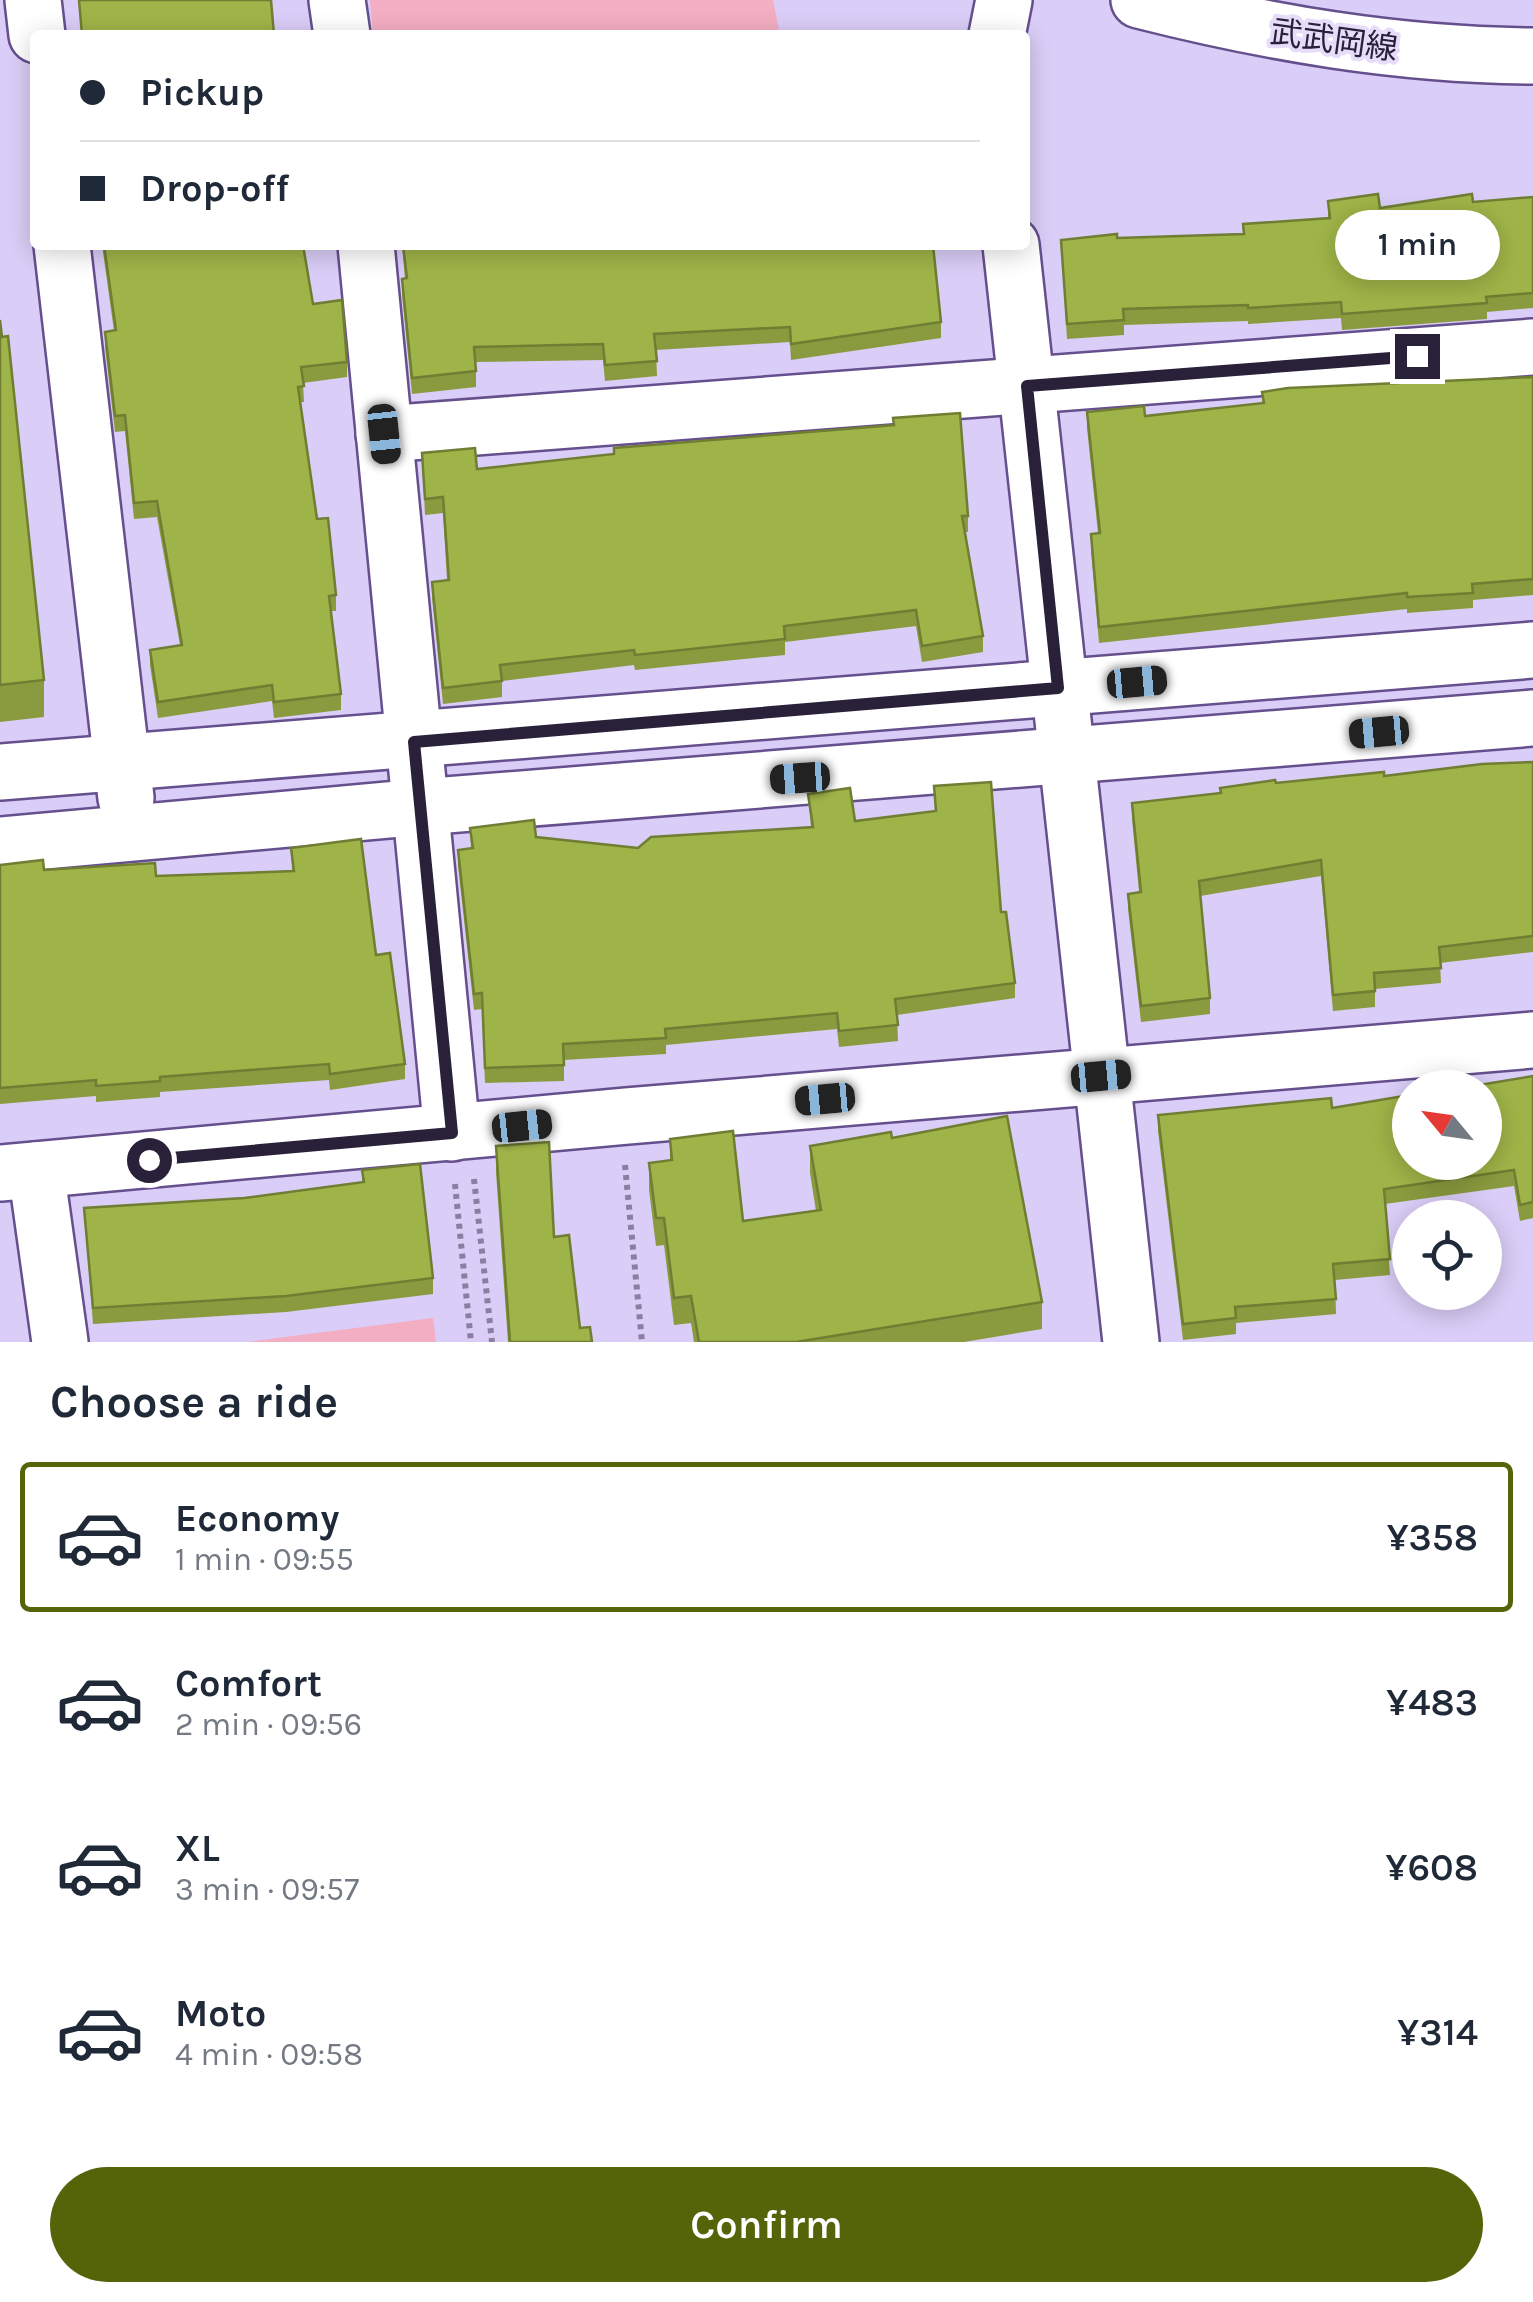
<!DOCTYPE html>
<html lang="en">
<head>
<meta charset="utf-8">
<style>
  :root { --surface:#fff; --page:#f2f2f3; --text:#1f2937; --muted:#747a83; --line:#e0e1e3; --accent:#566409 }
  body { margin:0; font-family:Karla,"Noto Sans JP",sans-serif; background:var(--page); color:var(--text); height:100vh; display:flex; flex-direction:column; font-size:38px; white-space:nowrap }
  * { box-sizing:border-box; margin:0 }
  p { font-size:32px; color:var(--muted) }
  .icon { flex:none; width:55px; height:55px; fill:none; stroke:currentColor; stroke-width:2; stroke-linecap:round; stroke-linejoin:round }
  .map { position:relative; height:1342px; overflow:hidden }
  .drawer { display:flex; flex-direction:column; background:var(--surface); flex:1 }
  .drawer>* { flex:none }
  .hud { position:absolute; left:30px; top:30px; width:1000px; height:220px; border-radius:10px; box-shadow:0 5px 25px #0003; display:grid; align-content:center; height:220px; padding:0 50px; background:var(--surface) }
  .needle { width:65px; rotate:299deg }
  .buttons { position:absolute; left:1392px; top:1070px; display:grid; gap:20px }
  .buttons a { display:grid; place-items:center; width:110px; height:110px; border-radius:50%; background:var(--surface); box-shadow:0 5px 25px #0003; font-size:50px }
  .end { position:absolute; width:45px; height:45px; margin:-22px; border:12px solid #29203a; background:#fff; box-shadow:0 0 0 5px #fff }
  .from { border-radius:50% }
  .bubble { position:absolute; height:70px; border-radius:35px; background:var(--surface); box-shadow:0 5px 25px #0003; font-size:32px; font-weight:600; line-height:70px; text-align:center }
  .car { position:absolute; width:30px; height:60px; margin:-30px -15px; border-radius:12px; box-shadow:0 0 8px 2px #0007; background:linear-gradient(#222 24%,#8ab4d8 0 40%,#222 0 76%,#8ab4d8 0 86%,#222 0) }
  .hud b { display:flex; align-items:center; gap:35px; height:95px; font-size:38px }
  .hud b+b { border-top:2px solid var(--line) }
  .hud i { width:25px; height:25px; background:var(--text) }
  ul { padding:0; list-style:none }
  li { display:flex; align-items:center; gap:30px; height:150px; margin:0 20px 15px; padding:0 30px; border:5px solid transparent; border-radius:10px }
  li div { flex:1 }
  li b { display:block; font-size:38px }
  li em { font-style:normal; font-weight:600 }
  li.selected { border-color:var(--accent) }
  li>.icon { width:90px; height:90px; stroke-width:1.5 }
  h2 { padding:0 50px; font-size:45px; line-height:120px }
  .primary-button { display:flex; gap:20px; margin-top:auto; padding:20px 50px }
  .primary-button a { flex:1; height:115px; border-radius:60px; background:var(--accent); color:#fff; font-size:40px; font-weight:600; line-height:115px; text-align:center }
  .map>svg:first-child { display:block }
  .green { fill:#f4aec3 }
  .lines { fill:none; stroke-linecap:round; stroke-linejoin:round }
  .minor-casing { stroke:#654f8d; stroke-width:60 }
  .path { stroke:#8a7fa1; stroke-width:6; stroke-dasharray:5 5; stroke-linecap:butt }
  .minor { stroke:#fff; stroke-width:55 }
  .wall { fill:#899b3e }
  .building { fill:#9fb448; stroke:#6f7e32; stroke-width:2.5 }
  .route { stroke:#29203a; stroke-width:12 }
  .labels { text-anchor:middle; stroke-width:8; stroke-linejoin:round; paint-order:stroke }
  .street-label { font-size:32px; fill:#29203a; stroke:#e5ddf9 }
</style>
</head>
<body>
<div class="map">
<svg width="1533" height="1342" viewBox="0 0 1533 1342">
  <rect width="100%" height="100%" fill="#dacdf7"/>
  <g class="green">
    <path d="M 370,0 L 773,0 L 780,35 L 373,35 Z"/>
    <path d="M 433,1318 L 436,1342 L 247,1342 Z"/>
  </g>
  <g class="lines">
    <defs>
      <g id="minor">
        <path d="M 33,0 L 37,35"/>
        <path d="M 337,0 L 342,35"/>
        <path d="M 1139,0 C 1269,33 1398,55 1533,56"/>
        <path d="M 997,35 L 1004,0"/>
        <path d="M 62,245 L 126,798"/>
        <path d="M 366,245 L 452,1133"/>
        <path d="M 1011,245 L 1131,1342"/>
        <path d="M 384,434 L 1533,347"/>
        <path d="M 0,772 L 1533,650"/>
        <path d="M 0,845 L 421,807 L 1533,718"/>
        <path d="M 36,1170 L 60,1342"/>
        <path d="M 0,1173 L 627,1116 L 1533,1040"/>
      </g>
    </defs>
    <use href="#minor" class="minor-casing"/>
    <g class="path">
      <path d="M 625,1165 L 642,1342"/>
      <path d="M 474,1179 L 492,1342"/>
      <path d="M 455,1184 L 471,1342"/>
    </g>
    <use href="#minor" class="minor"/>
  </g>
  <g class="wall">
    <path d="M 1533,197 L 1533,308 L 1487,312 L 1487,319 L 1342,330 L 1341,318 L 1248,324 L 1248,321 L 1124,325 L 1124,335 L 1067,339 L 1061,240 L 1243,234 L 1328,219 L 1328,201 L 1380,208 Z"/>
    <path d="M 102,245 L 303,245 L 313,304 L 347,362 L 347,377 L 303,383 L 304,402 L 301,402 L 317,519 L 336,595 L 336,611 L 331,611 L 341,694 L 341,710 L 274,718 L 272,701 L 158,718 L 150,665 L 150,650 L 180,645 L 157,517 L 134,519 L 125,431 L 115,432 L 105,347 L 105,332 L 114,331 Z"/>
    <path d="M 402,245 L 933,245 L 941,322 L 941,338 L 791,360 L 790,342 L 656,350 L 657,376 L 605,381 L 603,360 L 476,362 L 476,387 L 412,394 L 402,295 L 402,279 L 405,279 Z"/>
    <path d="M 0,320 L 44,680 L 44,717 L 0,722 Z"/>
    <path d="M 1533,377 L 1533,595 L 1473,600 L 1473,608 L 1407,613 L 1407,609 L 1099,643 L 1091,550 L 1091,534 L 1098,533 L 1087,428 L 1087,412 L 1145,416 L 1262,403 L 1262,392 Z"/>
    <path d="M 422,453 L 477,469 L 968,516 L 968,532 L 965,532 L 983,636 L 983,652 L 922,662 L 916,626 L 785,642 L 785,655 L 635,670 L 634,665 L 502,681 L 502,697 L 443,704 L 432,598 L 432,582 L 447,580 L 443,513 L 425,515 Z"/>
    <path d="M 1533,762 L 1533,952 L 1440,963 L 1441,983 L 1375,989 L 1375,1007 L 1333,1011 L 1321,876 L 1200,896 L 1210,998 L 1210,1014 L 1141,1022 L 1128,909 L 1128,894 L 1139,892 L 1132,819 L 1132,803 L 1220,793 L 1276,783 L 1384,776 Z"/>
    <path d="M 934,786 L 1001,912 L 1015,983 L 1015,998 L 897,1015 L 898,1041 L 839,1047 L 837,1029 L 666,1045 L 666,1054 L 564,1060 L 564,1081 L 485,1083 L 482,1009 L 474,1010 L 458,866 L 458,850 L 471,848 L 470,828 L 536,837 L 638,848 L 811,827 L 808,794 L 855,821 L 935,811 Z"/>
    <path d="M 291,848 L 376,955 L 405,1064 L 405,1079 L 330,1090 L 329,1080 L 160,1092 L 160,1097 L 96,1102 L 96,1096 L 0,1104 L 0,865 L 44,870 L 156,876 L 292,871 Z"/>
    <path d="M 1533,1076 L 1533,1218 L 1520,1221 L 1514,1186 L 1385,1204 L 1390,1275 L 1335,1280 L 1336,1314 L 1236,1323 L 1236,1334 L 1183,1340 L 1158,1131 L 1158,1115 L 1332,1108 Z"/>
    <path d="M 892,1138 L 1042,1302 L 1042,1329 L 964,1342 L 694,1342 L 691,1323 L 674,1325 L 664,1245 L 656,1246 L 649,1190 L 649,1163 L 670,1160 L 670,1139 L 743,1221 L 816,1211 L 810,1173 L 810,1146 Z"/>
    <path d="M 496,1146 L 554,1237 L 580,1328 L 592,1342 L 508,1342 L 496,1173 Z"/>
    <path d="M 362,1170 L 433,1278 L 433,1294 L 286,1312 L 93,1324 L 84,1208 L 244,1198 L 362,1182 Z"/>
  </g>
  <g class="building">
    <path d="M 79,0 L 271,0 L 274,35 L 82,35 Z"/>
    <path d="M 1378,194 L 1380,208 L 1472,194 L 1473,202 L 1533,197 L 1533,293 L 1486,297 L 1487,303 L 1342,314 L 1341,302 L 1248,308 L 1248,305 L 1123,309 L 1124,320 L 1067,324 L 1061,240 L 1117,234 L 1117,238 L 1244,234 L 1243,224 L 1330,218 L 1328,201 Z"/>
    <path d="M 104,245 L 303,245 L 313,304 L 342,300 L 347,362 L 301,367 L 304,386 L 298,387 L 317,519 L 328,518 L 336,595 L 329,596 L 341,694 L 274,702 L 272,685 L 158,702 L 150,650 L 182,645 L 157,501 L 134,503 L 125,415 L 115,416 L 105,332 L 116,330 Z"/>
    <path d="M 403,245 L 933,245 L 941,322 L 791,344 L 790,327 L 654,334 L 657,361 L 605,365 L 603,344 L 474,347 L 476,371 L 412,378 L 402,279 L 407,278 Z"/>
    <path d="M 0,320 L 2,337 L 8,336 L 44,680 L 0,685 Z"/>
    <path d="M 1533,377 L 1533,579 L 1472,584 L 1473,593 L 1407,597 L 1407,593 L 1099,627 L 1091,534 L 1100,533 L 1087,412 L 1144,406 L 1145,416 L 1264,403 L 1262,392 L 1288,388 Z"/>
    <path d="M 960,413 L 968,516 L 962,516 L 983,636 L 922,646 L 916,610 L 784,626 L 785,639 L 635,655 L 634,650 L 500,665 L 502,681 L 443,688 L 432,582 L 449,580 L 443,497 L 425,499 L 422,453 L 475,448 L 477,469 L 614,454 L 614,448 L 894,425 L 893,418 Z"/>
    <path d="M 1533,762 L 1533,936 L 1439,947 L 1441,968 L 1374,973 L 1375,991 L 1333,995 L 1321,860 L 1199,881 L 1210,998 L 1141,1006 L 1128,894 L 1141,892 L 1132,803 L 1221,793 L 1220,788 L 1275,780 L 1276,783 L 1384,772 L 1384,776 L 1482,764 Z"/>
    <path d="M 991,782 L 1001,912 L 1006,912 L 1015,983 L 895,999 L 898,1025 L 839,1031 L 837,1013 L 665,1029 L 666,1038 L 563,1044 L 564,1065 L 485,1068 L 482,993 L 474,994 L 458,850 L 473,848 L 470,828 L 534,820 L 536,837 L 638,848 L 651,837 L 813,827 L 808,794 L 850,788 L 855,821 L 936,811 L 934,786 Z"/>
    <path d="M 361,839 L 376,955 L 390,953 L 405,1064 L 330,1074 L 329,1064 L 160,1077 L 160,1081 L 96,1086 L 96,1080 L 0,1088 L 0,865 L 43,860 L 44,870 L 155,863 L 156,876 L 294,871 L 291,848 Z"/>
    <path d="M 1533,1076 L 1533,1202 L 1520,1205 L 1514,1170 L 1384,1189 L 1390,1259 L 1333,1264 L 1336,1299 L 1235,1307 L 1236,1318 L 1183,1324 L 1158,1115 L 1331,1098 L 1332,1108 L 1410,1095 L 1410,1162 L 1485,1162 L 1485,1088 L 1461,1088 Z"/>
    <path d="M 1007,1116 L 1042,1302 L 796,1342 L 699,1342 L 691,1296 L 674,1298 L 664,1218 L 656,1218 L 649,1163 L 672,1160 L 670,1139 L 733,1131 L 743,1221 L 821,1210 L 810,1146 L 891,1132 L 892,1138 Z"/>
    <path d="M 549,1142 L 554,1237 L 569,1235 L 580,1328 L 590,1327 L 592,1342 L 510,1342 L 496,1146 Z"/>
    <path d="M 420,1164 L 433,1278 L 286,1296 L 93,1308 L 84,1208 L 244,1198 L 364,1182 L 362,1170 Z"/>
  </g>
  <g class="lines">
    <path class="route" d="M 149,1160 L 452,1133 L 414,742 L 1058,688 L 1027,386 L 1417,356"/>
  </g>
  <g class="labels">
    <g class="street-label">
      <text transform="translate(1334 40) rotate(8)" y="11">武武岡線</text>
    </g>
  </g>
</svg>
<div class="buttons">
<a><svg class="needle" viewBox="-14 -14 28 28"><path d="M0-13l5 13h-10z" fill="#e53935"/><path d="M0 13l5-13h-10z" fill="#747a83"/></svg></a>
<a><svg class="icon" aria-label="locate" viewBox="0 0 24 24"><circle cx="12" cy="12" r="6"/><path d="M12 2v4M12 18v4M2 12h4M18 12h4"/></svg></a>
</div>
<i class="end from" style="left:149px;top:1160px"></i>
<i class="end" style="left:1417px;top:356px"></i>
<div class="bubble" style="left:1335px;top:210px;width:165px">1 min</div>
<i class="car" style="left:384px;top:434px;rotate:174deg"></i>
<i class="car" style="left:1137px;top:682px;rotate:85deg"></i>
<i class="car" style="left:1379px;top:732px;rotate:265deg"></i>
<i class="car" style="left:800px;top:778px;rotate:266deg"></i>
<i class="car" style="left:1101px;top:1076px;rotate:85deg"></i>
<i class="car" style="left:825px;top:1099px;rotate:265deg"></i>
<i class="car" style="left:522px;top:1126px;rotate:84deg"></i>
<div class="hud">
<b><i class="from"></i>Pickup</b>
<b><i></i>Drop-off</b>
</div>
</div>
<section class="drawer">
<h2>Choose a ride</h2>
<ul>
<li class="selected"><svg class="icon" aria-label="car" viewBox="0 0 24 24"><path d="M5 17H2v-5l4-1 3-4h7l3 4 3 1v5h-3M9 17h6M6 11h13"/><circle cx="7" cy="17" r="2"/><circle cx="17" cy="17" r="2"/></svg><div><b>Economy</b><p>1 min · 09:55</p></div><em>¥358</em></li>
<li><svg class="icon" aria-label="car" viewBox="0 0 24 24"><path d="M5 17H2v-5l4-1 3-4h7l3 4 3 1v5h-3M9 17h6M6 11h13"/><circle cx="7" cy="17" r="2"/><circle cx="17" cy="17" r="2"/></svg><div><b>Comfort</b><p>2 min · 09:56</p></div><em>¥483</em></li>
<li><svg class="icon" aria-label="car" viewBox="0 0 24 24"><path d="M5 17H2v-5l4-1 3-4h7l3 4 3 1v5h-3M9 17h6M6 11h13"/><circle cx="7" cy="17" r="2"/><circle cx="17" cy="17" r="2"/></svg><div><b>XL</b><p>3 min · 09:57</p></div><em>¥608</em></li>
<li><svg class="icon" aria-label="car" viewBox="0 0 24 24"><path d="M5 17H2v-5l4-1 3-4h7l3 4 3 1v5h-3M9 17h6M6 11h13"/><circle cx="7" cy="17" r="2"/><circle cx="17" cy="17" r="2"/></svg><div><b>Moto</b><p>4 min · 09:58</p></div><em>¥314</em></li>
</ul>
<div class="primary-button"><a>Confirm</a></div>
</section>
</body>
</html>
